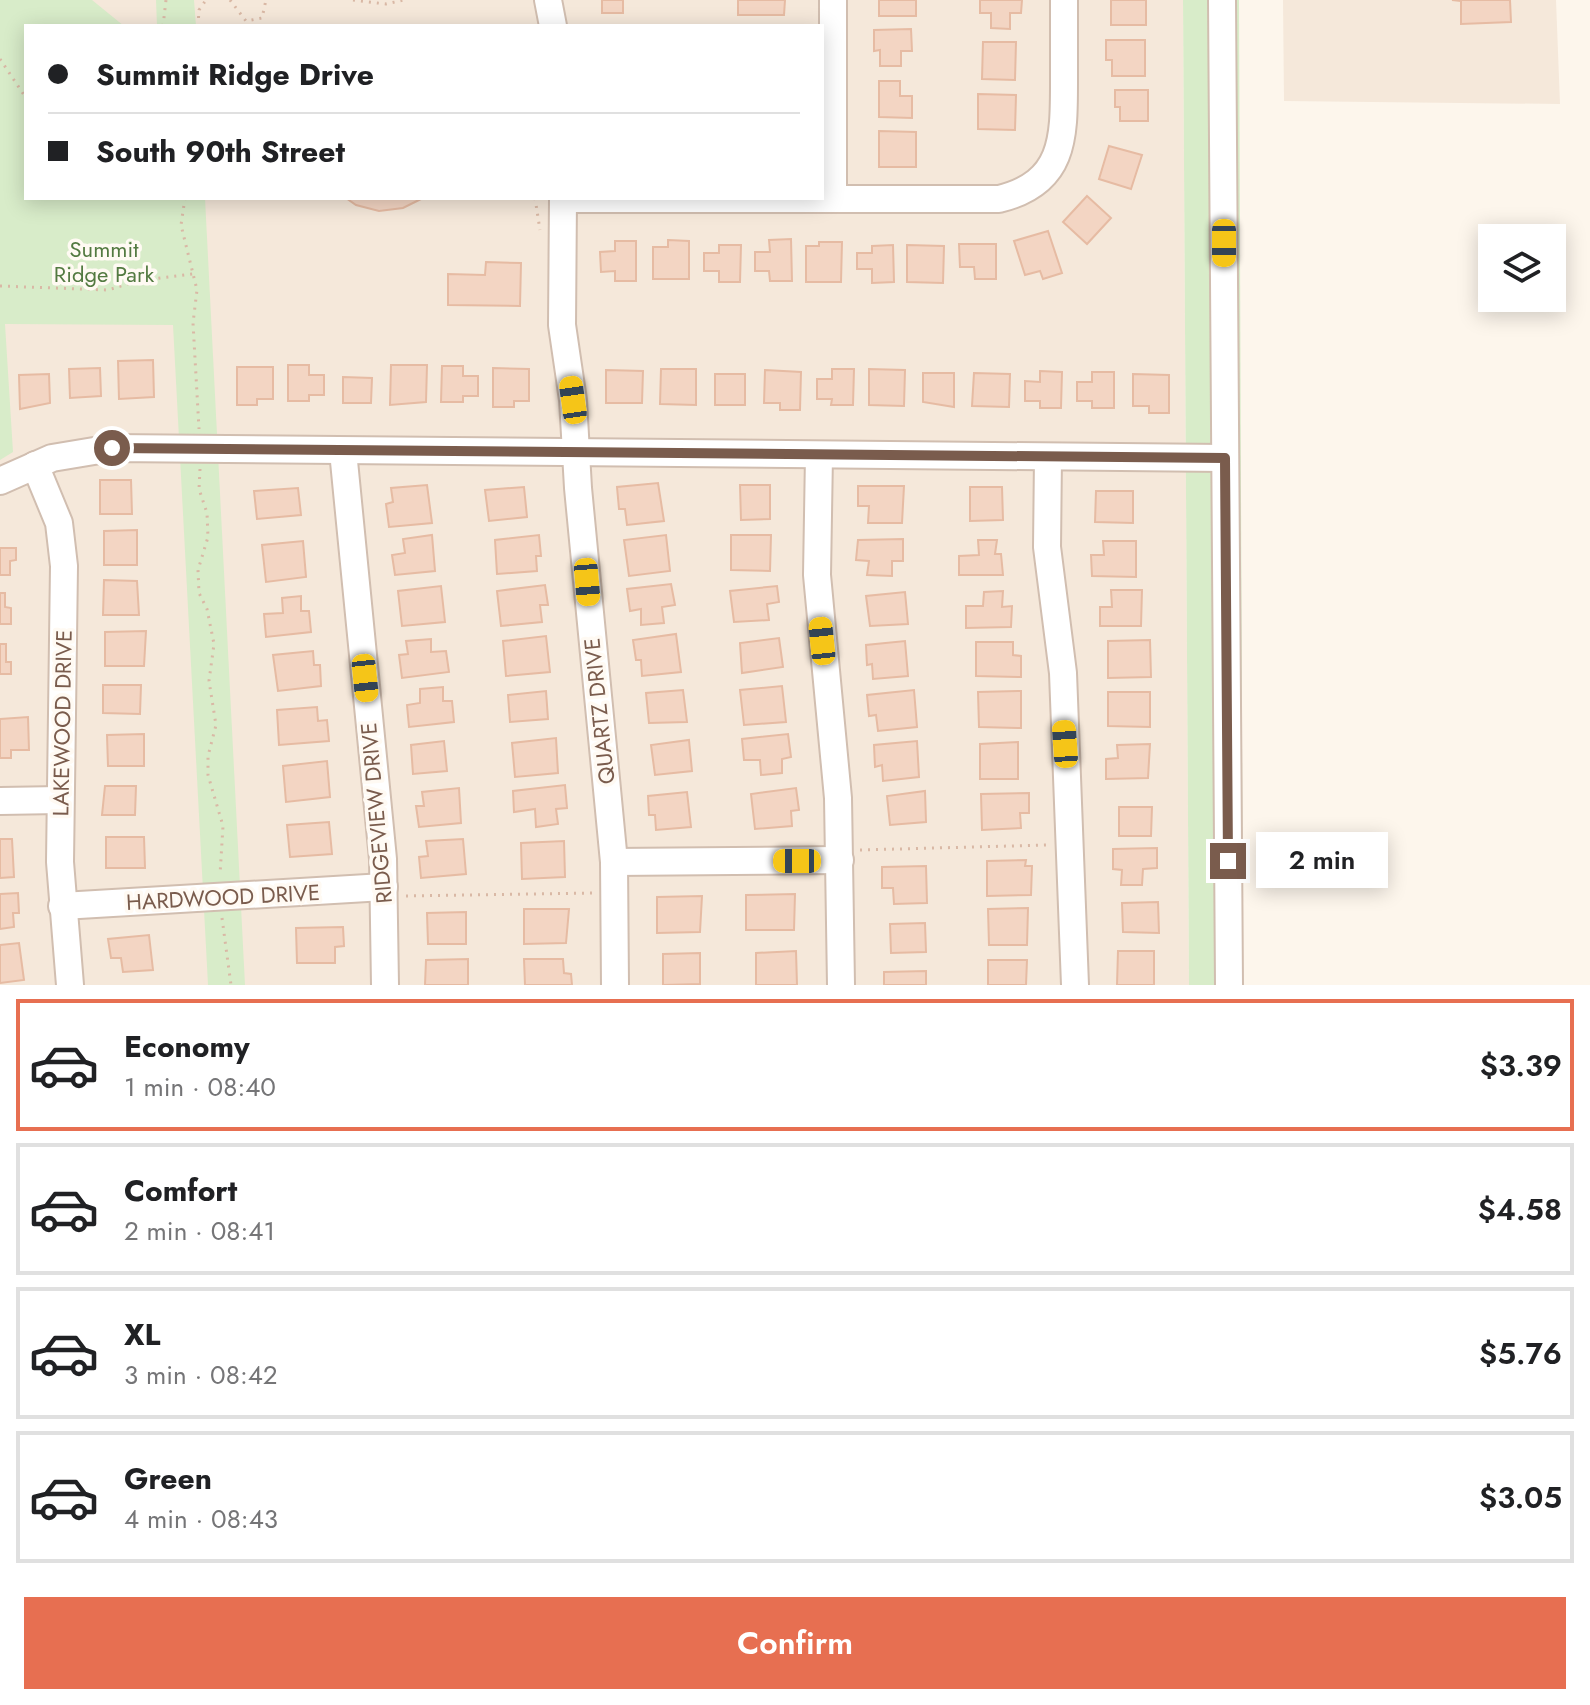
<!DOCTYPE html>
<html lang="en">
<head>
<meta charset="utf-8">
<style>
  :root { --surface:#fff; --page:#f2f2f2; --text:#202124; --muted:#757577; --line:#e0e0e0; --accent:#e76f51 }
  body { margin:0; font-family:Jost,sans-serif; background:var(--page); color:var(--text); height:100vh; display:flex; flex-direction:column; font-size:30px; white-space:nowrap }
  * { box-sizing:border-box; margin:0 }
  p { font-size:26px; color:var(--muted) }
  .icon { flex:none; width:44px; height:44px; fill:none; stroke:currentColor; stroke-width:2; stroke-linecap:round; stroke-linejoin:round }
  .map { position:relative; height:985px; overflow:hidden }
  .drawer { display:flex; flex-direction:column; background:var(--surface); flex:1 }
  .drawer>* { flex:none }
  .banner { position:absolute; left:24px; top:24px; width:800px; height:176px; border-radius:0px; box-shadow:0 4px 20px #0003; display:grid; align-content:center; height:176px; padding:0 24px; background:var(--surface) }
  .buttons { position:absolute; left:1478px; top:224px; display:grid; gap:16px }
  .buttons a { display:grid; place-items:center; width:88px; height:88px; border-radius:0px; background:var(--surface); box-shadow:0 4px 20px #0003; font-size:40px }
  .end { position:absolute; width:36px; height:36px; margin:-18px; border:10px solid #7a5c4d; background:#fff; box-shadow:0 0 0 4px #fff }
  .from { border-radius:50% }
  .bubble { position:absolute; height:56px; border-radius:0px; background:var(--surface); box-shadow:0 4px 20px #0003; font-size:26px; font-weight:600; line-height:56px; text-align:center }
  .car { position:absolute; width:24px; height:48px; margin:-24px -12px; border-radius:10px; box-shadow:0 0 6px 2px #0007; background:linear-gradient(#f5c518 24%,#345 0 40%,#f5c518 0 76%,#345 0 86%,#f5c518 0) }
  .banner b { display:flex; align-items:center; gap:28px; height:76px; font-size:30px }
  .banner b+b { border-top:2px solid var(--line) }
  .banner i { width:20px; height:20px; background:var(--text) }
  ul { padding:14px 0 0; list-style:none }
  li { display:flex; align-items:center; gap:24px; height:132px; margin:0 16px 12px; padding:0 8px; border:4px solid var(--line); border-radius:0px }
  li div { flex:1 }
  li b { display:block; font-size:30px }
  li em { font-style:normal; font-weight:600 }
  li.on { border-color:var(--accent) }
  li>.icon { width:72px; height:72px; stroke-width:1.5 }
  .button { display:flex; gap:16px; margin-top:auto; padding:16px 24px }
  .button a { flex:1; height:92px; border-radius:0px; background:var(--accent); color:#fff; font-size:32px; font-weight:600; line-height:92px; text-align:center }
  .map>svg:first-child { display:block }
  .residential { fill:#f5e8da; fill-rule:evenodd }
  .green { fill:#d8ecc9 }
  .building { fill:#f3d5c3; stroke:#e6bba3; stroke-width:2 }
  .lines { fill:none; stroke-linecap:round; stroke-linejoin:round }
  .minor-casing { stroke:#d1beb0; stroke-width:30 }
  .path { stroke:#d9b8a5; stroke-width:3; stroke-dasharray:2 6; stroke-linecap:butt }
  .minor { stroke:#fff; stroke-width:26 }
  .route { stroke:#7a5c4d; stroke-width:10 }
  .labels { text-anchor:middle; stroke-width:7; stroke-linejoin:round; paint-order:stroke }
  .park-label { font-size:22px; fill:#537a41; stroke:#fffaf3 }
  .street-label { font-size:22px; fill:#7a5c4d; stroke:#fffaf3 }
</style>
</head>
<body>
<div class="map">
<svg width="1590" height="985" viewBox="0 0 1590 985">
  <rect width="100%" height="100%" fill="#fdf6ec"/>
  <g class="residential">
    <path d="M 0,0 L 1183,0 L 1189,985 L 0,985 ZM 26,26 L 822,26 L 822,198 L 26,198 Z"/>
    <path d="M 1283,0 L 1556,0 L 1560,104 L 1284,101 Z"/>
  </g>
  <g class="green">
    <path d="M 0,0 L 92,0 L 124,26 L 26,26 L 26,198 L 205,198 L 245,985 L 208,985 L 173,325 L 5,324 L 13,452 L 0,460 Z"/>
    <path d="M 156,0 L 194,0 L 196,26 L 157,26 Z"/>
    <path d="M 1183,0 L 1239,0 L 1243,985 L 1189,985 Z"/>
  </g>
  <g class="building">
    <rect x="602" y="0" width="21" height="13"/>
    <path d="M 738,0 L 785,0 L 784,15 L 738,15 Z"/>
    <rect x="879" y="0" width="37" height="16"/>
    <path d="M 980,0 L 1022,0 L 1021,13 L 1010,13 L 1010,29 L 991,28 L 991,13 L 980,13 Z"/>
    <rect x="1111" y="0" width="35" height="25"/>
    <path d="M 1452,0 L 1510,0 L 1511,22 L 1461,24 L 1461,1 Z"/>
    <path d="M 911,29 L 912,51 L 901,51 L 901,66 L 880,66 L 880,50 L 874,51 L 874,30 Z"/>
    <path d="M 1106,40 L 1145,40 L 1145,76 L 1112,76 L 1112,60 L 1106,60 Z"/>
    <path d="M 983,42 L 1016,42 L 1015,80 L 982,79 Z"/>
    <path d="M 879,81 L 900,81 L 900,96 L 912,96 L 912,118 L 879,117 Z"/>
    <path d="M 1115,90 L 1148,90 L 1148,121 L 1120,121 L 1120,107 L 1115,107 Z"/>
    <path d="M 978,94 L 1016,95 L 1015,130 L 978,129 Z"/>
    <path d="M 879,131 L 916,132 L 916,167 L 879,167 Z"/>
    <path d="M 1109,146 L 1142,155 L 1131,189 L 1099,179 Z"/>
    <path d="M 1087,196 L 1111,218 L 1087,244 L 1063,222 Z"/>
    <path d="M 346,198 L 423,198 L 403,208 L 379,211 L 356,205 Z"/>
    <path d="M 1048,231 L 1062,273 L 1043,279 L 1040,271 L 1025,275 L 1014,241 Z"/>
    <path d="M 791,239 L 792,281 L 770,281 L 769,271 L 755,271 L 755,252 L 770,252 L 769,240 Z"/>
    <path d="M 668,240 L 689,241 L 689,279 L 653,279 L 653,247 L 668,247 Z"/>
    <path d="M 615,241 L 636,241 L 636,281 L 615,281 L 615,271 L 601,272 L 600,252 L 615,251 Z"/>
    <path d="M 819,242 L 842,242 L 841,282 L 806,282 L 806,246 L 819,246 Z"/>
    <path d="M 959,244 L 996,244 L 996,279 L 975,279 L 974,267 L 960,267 Z"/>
    <path d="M 719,245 L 741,245 L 740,282 L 719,282 L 719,271 L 704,271 L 704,253 L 719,253 Z"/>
    <path d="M 893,245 L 894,282 L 872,283 L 872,269 L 857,269 L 857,253 L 872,253 L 872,246 Z"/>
    <path d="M 907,245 L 944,246 L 943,283 L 907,282 Z"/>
    <path d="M 486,262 L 521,263 L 520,306 L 448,305 L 448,274 L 485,275 Z"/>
    <path d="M 153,360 L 154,397 L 119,399 L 118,361 Z"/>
    <path d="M 288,365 L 309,365 L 309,375 L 324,375 L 324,395 L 309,395 L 309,401 L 288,401 Z"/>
    <path d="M 391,365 L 427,365 L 426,402 L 390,405 Z"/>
    <path d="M 442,366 L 463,366 L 463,376 L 478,376 L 478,396 L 463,396 L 463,402 L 441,402 Z"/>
    <path d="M 237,367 L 273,367 L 273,399 L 257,399 L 257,405 L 237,405 Z"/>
    <path d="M 100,368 L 101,396 L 70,398 L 69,369 Z"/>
    <path d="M 493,368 L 529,369 L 529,401 L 514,401 L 514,407 L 493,407 Z"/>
    <path d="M 661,369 L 696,369 L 696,405 L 660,404 Z"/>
    <path d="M 832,369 L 854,369 L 853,405 L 831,405 L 832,399 L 817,399 L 817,379 L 832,379 Z"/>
    <path d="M 869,369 L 905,370 L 904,406 L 869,405 Z"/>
    <path d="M 606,370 L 643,371 L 642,403 L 606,403 Z"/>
    <path d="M 765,370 L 801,372 L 800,410 L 780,410 L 780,403 L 764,403 Z"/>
    <path d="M 1040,371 L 1062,372 L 1061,408 L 1040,408 L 1040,401 L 1025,401 L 1025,381 L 1040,382 Z"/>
    <path d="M 1092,372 L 1114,372 L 1114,408 L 1092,408 L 1092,401 L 1077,401 L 1077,382 L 1092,382 Z"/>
    <path d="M 923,373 L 954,373 L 954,407 L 923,402 Z"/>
    <path d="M 974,373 L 1010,374 L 1009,407 L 972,406 Z"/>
    <path d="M 49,374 L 50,403 L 20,409 L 19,375 Z"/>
    <rect x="715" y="374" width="30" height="31"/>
    <path d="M 1133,374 L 1169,375 L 1169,413 L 1149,413 L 1149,406 L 1133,406 Z"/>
    <path d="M 343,377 L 372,378 L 371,403 L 343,403 Z"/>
    <path d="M 100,480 L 131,480 L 132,514 L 100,514 Z"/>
    <path d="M 658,483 L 664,521 L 627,525 L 625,509 L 619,509 L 617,487 Z"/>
    <path d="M 427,485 L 432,523 L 389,527 L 386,504 L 393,502 L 391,488 Z"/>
    <path d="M 740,485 L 770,485 L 770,519 L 741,520 Z"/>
    <path d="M 858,486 L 904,486 L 902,523 L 868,523 L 869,506 L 858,506 Z"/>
    <path d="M 524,487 L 527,517 L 489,521 L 485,490 Z"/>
    <path d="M 970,487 L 1002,487 L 1003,520 L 970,521 Z"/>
    <path d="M 298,488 L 301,515 L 257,519 L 254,491 Z"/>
    <path d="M 1096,491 L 1133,491 L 1133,523 L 1095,522 Z"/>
    <path d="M 137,530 L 137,565 L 104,565 L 104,531 Z"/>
    <path d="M 432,535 L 435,571 L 395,575 L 392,555 L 405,553 L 403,539 Z"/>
    <path d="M 539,535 L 541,556 L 536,556 L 537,571 L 497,574 L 495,540 Z"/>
    <path d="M 666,535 L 670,571 L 629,576 L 624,540 Z"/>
    <path d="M 731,535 L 771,535 L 770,571 L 731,570 Z"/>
    <path d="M 903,539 L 903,561 L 892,561 L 892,576 L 867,575 L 869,561 L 856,560 L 858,540 Z"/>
    <path d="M 978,540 L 997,540 L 995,554 L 1001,554 L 1003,575 L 959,575 L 959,556 L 979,555 Z"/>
    <path d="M 303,541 L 306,577 L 266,582 L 262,545 Z"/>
    <path d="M 1103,541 L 1136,541 L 1136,577 L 1092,576 L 1091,555 L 1104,555 Z"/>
    <path d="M 0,548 L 16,548 L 16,560 L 10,561 L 10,575 L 0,575 Z"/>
    <path d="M 104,580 L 137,581 L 139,615 L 103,615 Z"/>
    <path d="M 671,584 L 675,605 L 662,607 L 664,623 L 641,625 L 641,609 L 630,611 L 627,589 Z"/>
    <path d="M 545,585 L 548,605 L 540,605 L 542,622 L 501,626 L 497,591 Z"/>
    <path d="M 441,586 L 445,622 L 402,626 L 398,591 Z"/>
    <path d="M 777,586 L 779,602 L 767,604 L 769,620 L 734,622 L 730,591 Z"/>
    <path d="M 1111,590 L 1142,590 L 1141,626 L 1100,626 L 1100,607 L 1112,607 Z"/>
    <path d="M 1003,591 L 1002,607 L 1012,606 L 1011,627 L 966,628 L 966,606 L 983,606 L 984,592 Z"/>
    <path d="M 905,592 L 908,624 L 870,626 L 866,596 Z"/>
    <path d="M 0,593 L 5,593 L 5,607 L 11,608 L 11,624 L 0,624 Z"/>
    <path d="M 301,596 L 301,611 L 309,611 L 311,632 L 266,637 L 264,614 L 283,613 L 282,598 Z"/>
    <path d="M 146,631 L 144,666 L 105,666 L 105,632 Z"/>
    <path d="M 676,634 L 681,672 L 642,676 L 641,660 L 636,660 L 633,640 Z"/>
    <path d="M 546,636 L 550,672 L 506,676 L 503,641 Z"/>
    <path d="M 779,638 L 783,667 L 742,673 L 740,643 Z"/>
    <path d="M 431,639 L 431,652 L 446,651 L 449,672 L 402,678 L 399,655 L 408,654 L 406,641 Z"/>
    <path d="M 1150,640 L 1151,677 L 1108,678 L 1108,641 Z"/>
    <path d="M 905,641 L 908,676 L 873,679 L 872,664 L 867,665 L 866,645 Z"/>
    <path d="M 976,642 L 1013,642 L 1013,655 L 1021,656 L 1021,677 L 976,676 Z"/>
    <path d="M 0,644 L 6,644 L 6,662 L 11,662 L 11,674 L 0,674 Z"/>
    <path d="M 313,651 L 314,665 L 320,665 L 321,686 L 278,691 L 273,655 Z"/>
    <path d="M 103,685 L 141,685 L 140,714 L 103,713 Z"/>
    <path d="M 782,686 L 786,722 L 744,725 L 740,690 Z"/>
    <path d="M 443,687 L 443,701 L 452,701 L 454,722 L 409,727 L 407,705 L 420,703 L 420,689 Z"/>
    <path d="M 683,690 L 687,722 L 649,723 L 646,693 Z"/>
    <path d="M 914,690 L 917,727 L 878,731 L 876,715 L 869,716 L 867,695 Z"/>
    <path d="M 546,691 L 548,719 L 510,722 L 508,695 Z"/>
    <path d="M 1021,691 L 1021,728 L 979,727 L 978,692 Z"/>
    <path d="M 1108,692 L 1150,692 L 1150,727 L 1108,726 Z"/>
    <path d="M 317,707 L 318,721 L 327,720 L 329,741 L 279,745 L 277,710 Z"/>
    <path d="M 28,717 L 29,750 L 11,750 L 11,758 L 0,758 L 0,719 Z"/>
    <path d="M 144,734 L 144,766 L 108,766 L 107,735 Z"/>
    <path d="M 788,734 L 791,757 L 782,759 L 782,773 L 761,775 L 760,760 L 744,760 L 742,739 Z"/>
    <path d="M 556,738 L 558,773 L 515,777 L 512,743 Z"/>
    <path d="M 689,740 L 692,771 L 655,775 L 651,745 Z"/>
    <path d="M 444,741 L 447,771 L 413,774 L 411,745 Z"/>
    <path d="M 917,741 L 919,777 L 883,781 L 882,765 L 875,767 L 874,745 Z"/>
    <path d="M 1018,742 L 1018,779 L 980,779 L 980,744 Z"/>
    <path d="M 1150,744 L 1148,778 L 1106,779 L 1106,759 L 1118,758 L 1117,745 Z"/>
    <path d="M 327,761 L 330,797 L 286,802 L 283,766 Z"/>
    <path d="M 565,785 L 567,808 L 556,809 L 558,824 L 536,827 L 535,809 L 514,812 L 513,791 Z"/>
    <path d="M 105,786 L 136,786 L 135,815 L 102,815 Z"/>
    <path d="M 459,788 L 461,823 L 419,827 L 416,806 L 424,806 L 422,792 Z"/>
    <path d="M 796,788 L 799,810 L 791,811 L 792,826 L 755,829 L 751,794 Z"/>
    <path d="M 925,791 L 926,822 L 890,825 L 887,796 Z"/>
    <path d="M 687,792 L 691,827 L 656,830 L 655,815 L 649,815 L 648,796 Z"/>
    <path d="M 1029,793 L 1029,813 L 1020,813 L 1021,828 L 982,830 L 981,794 Z"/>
    <path d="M 1119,807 L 1152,807 L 1151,836 L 1119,836 Z"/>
    <path d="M 329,822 L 332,854 L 290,857 L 287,825 Z"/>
    <path d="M 106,837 L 144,837 L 145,868 L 106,868 Z"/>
    <path d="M 0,839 L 12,839 L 14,877 L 0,878 Z"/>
    <path d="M 463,839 L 466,874 L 421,878 L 419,857 L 428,856 L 426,841 Z"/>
    <path d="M 564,841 L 565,877 L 522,879 L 521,843 Z"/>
    <path d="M 1157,848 L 1157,868 L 1143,869 L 1142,885 L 1121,885 L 1122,870 L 1113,869 L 1113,849 Z"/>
    <path d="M 1026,860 L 1025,866 L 1032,866 L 1031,895 L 987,896 L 987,861 Z"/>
    <path d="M 926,866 L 927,903 L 894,904 L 893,888 L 882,888 L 882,867 Z"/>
    <path d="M 18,893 L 19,913 L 13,913 L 14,927 L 0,929 L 0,894 Z"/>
    <path d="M 795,894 L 794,930 L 746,930 L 746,895 Z"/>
    <path d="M 702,896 L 700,932 L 657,933 L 657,897 Z"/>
    <path d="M 1158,902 L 1159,933 L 1123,932 L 1122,903 Z"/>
    <path d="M 1028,908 L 1027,945 L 989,945 L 988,909 Z"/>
    <path d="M 524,909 L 569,909 L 566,943 L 524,944 Z"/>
    <path d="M 466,912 L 466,944 L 428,944 L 427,913 Z"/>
    <path d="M 925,923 L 926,952 L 891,953 L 890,924 Z"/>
    <path d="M 343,927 L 344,946 L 335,947 L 335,963 L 297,963 L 296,928 Z"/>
    <path d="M 149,935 L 153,970 L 123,972 L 121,958 L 111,958 L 108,939 Z"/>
    <path d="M 19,943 L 24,980 L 0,983 L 0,945 Z"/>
    <path d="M 796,951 L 797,985 L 756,985 L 756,953 Z"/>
    <path d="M 1118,951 L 1154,951 L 1154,985 L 1117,985 Z"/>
    <path d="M 700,953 L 700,984 L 663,985 L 663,954 Z"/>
    <path d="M 468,959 L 468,985 L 425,985 L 426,960 Z"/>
    <path d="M 524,959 L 563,959 L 564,973 L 571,974 L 572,985 L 525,985 Z"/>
    <path d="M 988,960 L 1027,960 L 1026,985 L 988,985 Z"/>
    <path d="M 926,971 L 926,985 L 884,985 L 884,972 Z"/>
  </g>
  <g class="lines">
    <defs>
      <g id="minor">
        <path d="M 548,0 L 553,26"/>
        <path d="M 833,0 L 833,199"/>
        <path d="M 1222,0 L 1229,985"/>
        <path d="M 563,198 L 562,325 L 573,400 L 578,488 L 614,862 L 615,985"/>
        <path d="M 563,199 L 999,199 C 1064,183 1064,139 1064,82 C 1064,55 1064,27 1064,0"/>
        <path d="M 343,451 L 383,859 L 385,985"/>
        <path d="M 819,455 L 817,575 L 838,798 L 841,985"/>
        <path d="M 1048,457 L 1047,547 L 1063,673 L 1075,985"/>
        <path d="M 35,465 L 59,523 L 64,566 L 60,862 L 70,985"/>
        <path d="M 0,481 L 52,458 L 112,448 L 1225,458"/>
        <path d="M 0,801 L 60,800"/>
        <path d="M 614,862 L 840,860"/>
        <path d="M 62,906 L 384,887"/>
      </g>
    </defs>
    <use href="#minor" class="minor-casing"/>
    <g class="path">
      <path d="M 230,0 L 246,21 L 262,18 L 266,0"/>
      <path d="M 353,0 L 386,4 L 404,0"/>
      <path d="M 163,26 L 166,0"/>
      <path d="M 198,26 L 199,10 L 206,0"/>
      <path d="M 0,59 L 26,98"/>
      <path d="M 185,198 L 181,225 L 197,290 L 193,323 L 199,429"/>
      <path d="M 535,198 L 540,230"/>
      <path d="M 0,286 L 108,290 L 137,281 L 193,274"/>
      <path d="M 200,469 L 199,489 L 207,513 L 208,537 L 198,570 L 199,593 L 207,609 L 214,644 L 209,681 L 216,725 L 208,756 L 208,775 L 223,826 L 220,875"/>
      <path d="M 860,850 L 1048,845"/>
      <path d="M 406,896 L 595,893"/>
      <path d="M 222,918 L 231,985"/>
    </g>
    <use href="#minor" class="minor"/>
  </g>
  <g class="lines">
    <path class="route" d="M 112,448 L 1225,458 L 1228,861"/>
  </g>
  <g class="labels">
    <g class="park-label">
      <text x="104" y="257">Summit<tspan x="104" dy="25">Ridge Park</tspan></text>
    </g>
    <g class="street-label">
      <text transform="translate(599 711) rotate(-96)" y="8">QUARTZ DRIVE</text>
      <text transform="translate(62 723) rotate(-89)" y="8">LAKEWOOD DRIVE</text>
      <text transform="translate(376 813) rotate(-95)" y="8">RIDGEVIEW DRIVE</text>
      <text transform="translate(223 897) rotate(-3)" y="8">HARDWOOD DRIVE</text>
    </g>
  </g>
</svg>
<div class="buttons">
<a><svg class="icon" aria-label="layers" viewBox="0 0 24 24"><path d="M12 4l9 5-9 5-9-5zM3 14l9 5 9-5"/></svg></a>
</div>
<i class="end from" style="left:112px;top:448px"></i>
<i class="end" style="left:1228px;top:861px"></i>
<div class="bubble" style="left:1256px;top:832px;width:132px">2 min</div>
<i class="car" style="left:1224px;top:243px;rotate:180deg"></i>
<i class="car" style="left:573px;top:400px;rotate:352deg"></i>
<i class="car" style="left:587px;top:582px;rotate:175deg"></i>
<i class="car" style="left:822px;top:641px;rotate:354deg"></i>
<i class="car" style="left:365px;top:678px;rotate:174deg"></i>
<i class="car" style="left:1065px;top:744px;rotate:356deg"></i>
<i class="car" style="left:797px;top:861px;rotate:270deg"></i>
<div class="banner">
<b><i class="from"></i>Summit Ridge Drive</b>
<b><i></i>South 90th Street</b>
</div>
</div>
<section class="drawer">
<ul>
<li class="on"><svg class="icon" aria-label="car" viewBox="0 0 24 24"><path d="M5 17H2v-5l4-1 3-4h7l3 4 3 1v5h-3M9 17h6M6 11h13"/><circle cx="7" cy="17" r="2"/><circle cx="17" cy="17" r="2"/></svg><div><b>Economy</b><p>1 min · 08:40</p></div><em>$3.39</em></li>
<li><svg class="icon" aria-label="car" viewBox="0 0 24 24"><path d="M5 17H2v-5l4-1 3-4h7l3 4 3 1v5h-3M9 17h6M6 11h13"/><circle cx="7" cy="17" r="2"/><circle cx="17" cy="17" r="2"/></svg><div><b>Comfort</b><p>2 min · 08:41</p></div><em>$4.58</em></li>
<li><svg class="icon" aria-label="car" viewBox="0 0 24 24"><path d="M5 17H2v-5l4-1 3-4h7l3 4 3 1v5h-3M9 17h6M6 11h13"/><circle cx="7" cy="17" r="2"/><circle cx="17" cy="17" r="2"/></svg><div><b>XL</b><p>3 min · 08:42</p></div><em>$5.76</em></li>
<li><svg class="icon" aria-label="car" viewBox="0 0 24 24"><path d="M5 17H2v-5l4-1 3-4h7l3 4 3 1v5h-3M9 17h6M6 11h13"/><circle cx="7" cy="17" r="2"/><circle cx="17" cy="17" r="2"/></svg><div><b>Green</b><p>4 min · 08:43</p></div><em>$3.05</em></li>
</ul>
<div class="button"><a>Confirm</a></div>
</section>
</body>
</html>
